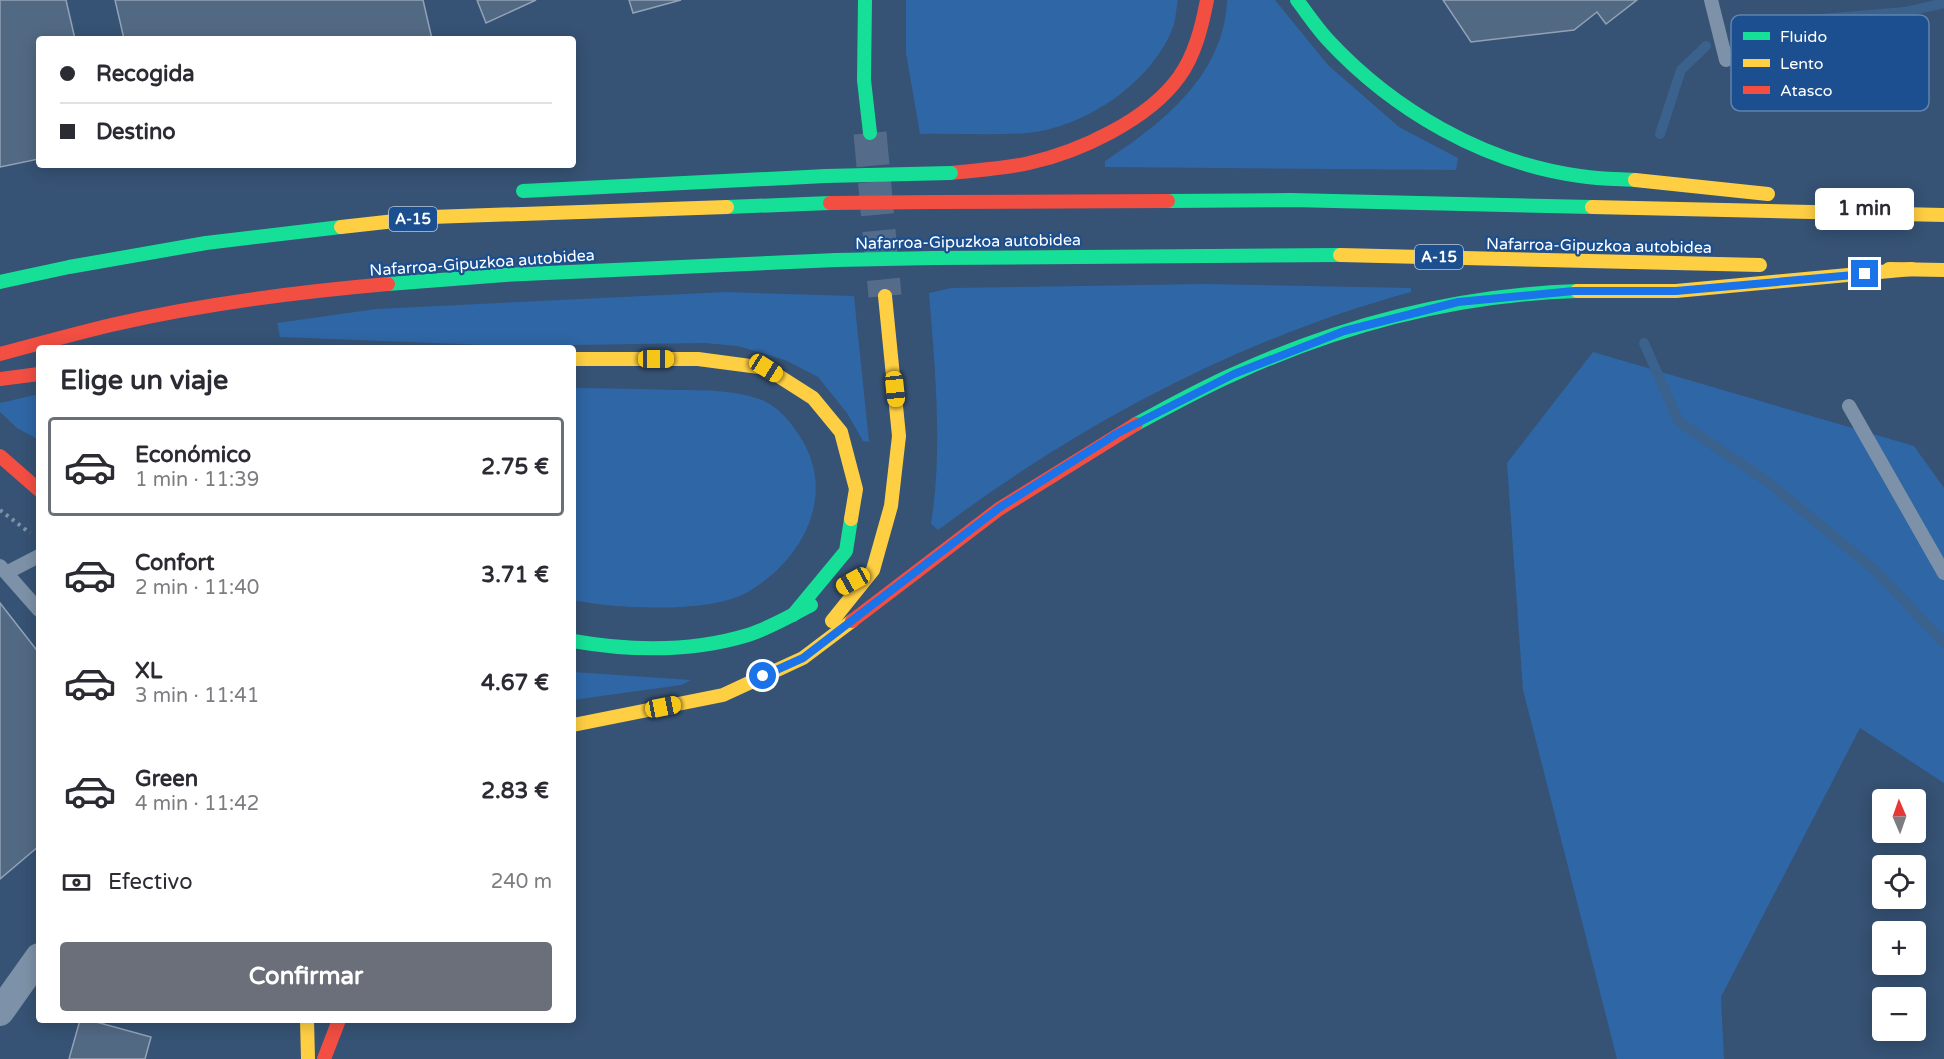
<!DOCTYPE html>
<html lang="es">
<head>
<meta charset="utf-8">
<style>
  :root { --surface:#fff; --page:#f2f2f3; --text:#2b2b33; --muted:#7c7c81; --line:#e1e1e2; --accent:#6b6f79 }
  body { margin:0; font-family:"Varela Round",sans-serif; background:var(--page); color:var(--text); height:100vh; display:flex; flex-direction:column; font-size:22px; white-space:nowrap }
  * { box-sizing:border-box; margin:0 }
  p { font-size:20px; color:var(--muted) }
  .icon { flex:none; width:33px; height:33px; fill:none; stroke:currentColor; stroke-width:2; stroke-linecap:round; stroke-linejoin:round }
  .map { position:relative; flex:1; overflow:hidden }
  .drawer { position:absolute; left:36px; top:345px; width:540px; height:678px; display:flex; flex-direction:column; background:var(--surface); border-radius:6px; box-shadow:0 3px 15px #0003 }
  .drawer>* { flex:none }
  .banner { position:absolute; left:36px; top:36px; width:540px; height:132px; border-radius:6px; box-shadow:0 3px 15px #0003; display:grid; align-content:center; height:132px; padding:0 24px; background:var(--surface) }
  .needle { width:39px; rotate:358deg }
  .controls { position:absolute; left:1872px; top:789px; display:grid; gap:12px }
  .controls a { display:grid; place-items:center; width:54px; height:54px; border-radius:6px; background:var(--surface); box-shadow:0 3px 15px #0003; font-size:30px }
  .end { position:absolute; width:27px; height:27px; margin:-14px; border:8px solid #1a73e8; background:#fff; box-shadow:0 0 0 3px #fff }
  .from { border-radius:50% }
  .bubble { position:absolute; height:42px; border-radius:6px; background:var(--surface); box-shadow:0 3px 15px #0003; font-size:20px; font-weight:800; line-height:42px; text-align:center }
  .car { position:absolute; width:18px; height:36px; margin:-18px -9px; border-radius:8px; box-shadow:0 0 4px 2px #0007; background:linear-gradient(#f5c518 24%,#345 0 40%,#f5c518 0 76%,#345 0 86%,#f5c518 0) }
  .banner b { display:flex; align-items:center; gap:21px; height:57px; font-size:22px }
  .banner b+b { border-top:2px solid var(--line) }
  .banner i { width:15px; height:15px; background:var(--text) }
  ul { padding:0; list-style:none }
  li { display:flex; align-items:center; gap:18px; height:99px; margin:0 12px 9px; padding:0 12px; border:3px solid transparent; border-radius:6px }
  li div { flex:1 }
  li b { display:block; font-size:22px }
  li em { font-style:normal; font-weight:800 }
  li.current { border-color:var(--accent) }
  li>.icon { width:54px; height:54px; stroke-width:1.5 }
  h2 { padding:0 24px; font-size:27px; line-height:72px }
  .pay { display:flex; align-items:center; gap:15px; height:66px; padding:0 24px; font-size:22px }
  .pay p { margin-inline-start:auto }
  .primary-button { display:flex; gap:12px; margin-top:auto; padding:12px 24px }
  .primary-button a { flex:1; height:69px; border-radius:6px; background:var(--accent); color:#fff; font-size:24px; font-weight:800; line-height:69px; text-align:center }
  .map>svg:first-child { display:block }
  .green { fill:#2f66a5 }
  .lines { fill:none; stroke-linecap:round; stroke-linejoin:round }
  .stream { stroke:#3b618d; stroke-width:10 }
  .building { fill:#526984; stroke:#92a2b6; stroke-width:1.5 }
  .highway-tunnel { stroke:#546c89; stroke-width:33; stroke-dasharray:33 16; stroke-linecap:butt }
  .path { stroke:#7d92a8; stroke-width:4; stroke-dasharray:3 4.5; stroke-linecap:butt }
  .lane { stroke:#7d92a8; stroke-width:14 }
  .street { stroke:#7d92a8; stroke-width:28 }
  .fast { stroke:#16e098; stroke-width:14 }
  .slow { stroke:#ffcf43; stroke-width:14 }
  .jam { stroke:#f24e42; stroke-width:14 }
  .fast-bridge { stroke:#16e098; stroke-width:14 }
  .jam-bridge { stroke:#f24e42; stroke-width:14 }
  .route { stroke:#1a73e8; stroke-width:8 }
  .labels { text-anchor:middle; stroke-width:4.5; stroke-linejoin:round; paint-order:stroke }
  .shield { fill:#1b4f8f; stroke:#bbcadd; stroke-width:1.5 }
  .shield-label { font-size:15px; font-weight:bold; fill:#fff }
  .street-label { font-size:16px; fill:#fff; stroke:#1b4f8f }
  .key { fill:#1b4f8f; stroke:#5f84b1; stroke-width:1.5 }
  .key-label { font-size:16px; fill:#fff }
</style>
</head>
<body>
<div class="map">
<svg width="1944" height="1059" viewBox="0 0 1944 1059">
  <rect width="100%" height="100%" fill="#365274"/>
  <g class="green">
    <path d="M 906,0 L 1178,0 C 1176,9 1176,19 1173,27 C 1153,82 1083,129 1026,133 C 991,136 955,133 920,134 L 906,53 Z"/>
    <path d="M 1227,0 L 1275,0 L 1328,65 L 1399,127 L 1458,158 L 1456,170 L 1105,167 L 1105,161 C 1163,123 1224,75 1227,0 Z"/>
    <path d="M 1204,284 L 1411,288 L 1411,292 C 1239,339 1080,424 938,530 L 931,524 C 943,447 935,370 929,293 L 951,288 Z"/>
    <path d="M 725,292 L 854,296 L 869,442 L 863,441 L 847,413 L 818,377 L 785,360 L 738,346 L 704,343 L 511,346 L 280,337 L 277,323 L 376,309 Z"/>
    <path d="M 1593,352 L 1914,446 L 1944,488 L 1944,783 L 1860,728 L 1721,997 L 1724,1059 L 1617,1059 L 1523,690 L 1507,463 Z"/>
    <path d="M 573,388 C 608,388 643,389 678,390 C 705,390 733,390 759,399 C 776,404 790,421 799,435 C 838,493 804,559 748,592 C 710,614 616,609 573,600 Z"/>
    <path d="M 39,394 L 39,440 L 17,428 L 0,412 L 0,403 Z"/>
    <path d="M 573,672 L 691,680 L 681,685 L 573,700 Z"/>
  </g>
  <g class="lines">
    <g class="stream">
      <path d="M 1736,26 L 1905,12 L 1944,3"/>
      <path d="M 1660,134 L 1681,70 L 1706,46"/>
      <path d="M 1644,343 L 1679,422 L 1764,479 L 1876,571 L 1944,643"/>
    </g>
  </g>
  <g class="building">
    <path d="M 0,0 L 66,0 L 75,39 L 39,39 L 39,159 L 0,167 Z"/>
    <path d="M 115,0 L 423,0 L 432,39 L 124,39 Z"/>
    <path d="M 477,0 L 536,0 L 486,23 Z"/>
    <path d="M 629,0 L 681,0 L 633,13 Z"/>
    <path d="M 1443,0 L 1637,0 L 1606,24 L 1597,12 L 1574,30 L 1471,42 Z"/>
    <path d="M 0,603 L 39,653 L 39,846 L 0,879 Z"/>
    <path d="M 80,1020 L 89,1020 L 151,1037 L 145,1059 L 69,1059 Z"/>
  </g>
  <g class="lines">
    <path class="highway-tunnel" d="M 870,133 L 885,296"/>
    <path class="path" d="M 0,510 L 30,533"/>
    <g class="lane">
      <path d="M 1711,0 L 1726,60"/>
      <path d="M 1849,406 L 1944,573"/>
      <path d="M 0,566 L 39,610"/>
      <path d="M 8,572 L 39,556"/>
    </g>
    <path class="street" d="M 0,1012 L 39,957"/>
    <g class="fast">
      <path d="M 865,0 L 864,80 L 870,133"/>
      <path d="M 1297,0 C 1307,13 1316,27 1328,40 C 1393,110 1484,163 1580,176 C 1598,179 1617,179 1635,180"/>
      <path d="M 523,191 L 826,176"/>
      <path d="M 1168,201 L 1291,200 L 1592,207"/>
      <path d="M 727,207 L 830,203"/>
      <path d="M 934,258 L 1340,255"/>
      <path d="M 0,282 L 69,267 L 206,243 L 341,227"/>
      <path d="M 388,284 L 505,275 L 836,260"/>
      <path d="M 1136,424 C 1168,407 1200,389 1234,374 C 1341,325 1458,295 1577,291"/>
      <path d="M 793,615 L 846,551 L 851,519"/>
      <path d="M 573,641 C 630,651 692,652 748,635 C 770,628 791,616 811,605"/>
    </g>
    <g class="slow">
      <path d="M 1635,180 L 1768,194"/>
      <path d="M 1592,207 L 1944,215"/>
      <path d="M 341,227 L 431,217 L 727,207"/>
      <path d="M 1340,255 L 1760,265"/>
      <path d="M 1889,269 L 1944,270"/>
      <path d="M 1577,291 L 1676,291 L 1912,269"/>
      <path d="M 573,359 L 698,359 L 766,368 L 813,398 L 841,432 L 856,489 L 851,519"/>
      <path d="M 832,621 L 873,570 L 891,506 L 899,436 L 885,296"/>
      <path d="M 573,725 L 723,695 L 803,658 L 852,621"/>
      <path d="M 307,1020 L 308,1059"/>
    </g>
    <g class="jam">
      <path d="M 951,173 C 977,170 1003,169 1029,163 C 1079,152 1148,120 1179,77 C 1195,55 1202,26 1207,0"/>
      <path d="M 935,202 L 1168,201"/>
      <path d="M 0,354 C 37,344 74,334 111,325 C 202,304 296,292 388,284"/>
      <path d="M 0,379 L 39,374"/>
      <path d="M 0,456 L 39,490"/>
      <path d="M 852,621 L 999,509 L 1136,424"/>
      <path d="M 324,1059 L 339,1020"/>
    </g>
    <g class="fast-bridge">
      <path d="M 826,176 L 951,173"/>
      <path d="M 836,260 L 934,258"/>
    </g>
    <path class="jam-bridge" d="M 830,203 L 935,202"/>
  </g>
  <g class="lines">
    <path class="route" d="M 763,676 L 803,658 L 999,508 L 1118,433 L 1234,374 L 1344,331 L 1458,302 L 1574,291 L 1676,291 L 1865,274"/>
  </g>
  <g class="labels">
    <g class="shield">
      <rect x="389" y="207" width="48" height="24" rx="4.5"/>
      <rect x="1415" y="245" width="48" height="24" rx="4.5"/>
    </g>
    <g class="shield-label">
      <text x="413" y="224">A-15</text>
      <text x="1439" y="262">A-15</text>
    </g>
    <g class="street-label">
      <text transform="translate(968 241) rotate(-1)" y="6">Nafarroa-Gipuzkoa autobidea</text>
      <text transform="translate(1599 245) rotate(1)" y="6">Nafarroa-Gipuzkoa autobidea</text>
      <text transform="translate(482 262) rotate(-4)" y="6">Nafarroa-Gipuzkoa autobidea</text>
    </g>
  </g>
  <rect x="1731" y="15" width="198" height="96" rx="9" class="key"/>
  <rect x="1743" y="32" width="27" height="8" fill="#16e098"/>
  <rect x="1743" y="59" width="27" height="8" fill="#ffcf43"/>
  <rect x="1743" y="86" width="27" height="8" fill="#f24e42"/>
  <g class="key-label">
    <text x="1780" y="42">Fluido</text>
    <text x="1780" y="69">Lento</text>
    <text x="1780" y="96">Atasco</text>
  </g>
</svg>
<div class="controls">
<a><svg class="needle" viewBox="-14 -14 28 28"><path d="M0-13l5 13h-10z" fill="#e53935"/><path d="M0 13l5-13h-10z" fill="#7c7c81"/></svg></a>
<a><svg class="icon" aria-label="locate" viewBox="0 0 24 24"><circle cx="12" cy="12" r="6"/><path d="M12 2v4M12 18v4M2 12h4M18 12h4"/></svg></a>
<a>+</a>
<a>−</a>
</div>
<i class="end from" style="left:763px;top:676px"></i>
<i class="end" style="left:1865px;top:274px"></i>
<div class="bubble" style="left:1815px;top:188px;width:99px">1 min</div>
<i class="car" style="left:656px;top:359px;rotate:90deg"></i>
<i class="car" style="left:766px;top:368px;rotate:122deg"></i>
<i class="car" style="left:895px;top:389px;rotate:174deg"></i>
<i class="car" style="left:853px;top:581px;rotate:241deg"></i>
<i class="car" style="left:663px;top:707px;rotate:79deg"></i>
<div class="banner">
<b><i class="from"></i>Recogida</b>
<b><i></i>Destino</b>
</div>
<section class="drawer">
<h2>Elige un viaje</h2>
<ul>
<li class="current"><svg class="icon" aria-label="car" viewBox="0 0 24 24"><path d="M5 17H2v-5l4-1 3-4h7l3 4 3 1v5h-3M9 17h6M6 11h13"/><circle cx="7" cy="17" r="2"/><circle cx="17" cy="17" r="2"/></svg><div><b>Económico</b><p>1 min · 11:39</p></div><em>2.75 €</em></li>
<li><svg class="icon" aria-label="car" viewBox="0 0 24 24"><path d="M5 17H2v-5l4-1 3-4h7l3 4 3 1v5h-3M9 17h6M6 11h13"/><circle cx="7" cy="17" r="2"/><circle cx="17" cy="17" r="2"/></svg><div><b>Confort</b><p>2 min · 11:40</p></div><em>3.71 €</em></li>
<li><svg class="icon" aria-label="car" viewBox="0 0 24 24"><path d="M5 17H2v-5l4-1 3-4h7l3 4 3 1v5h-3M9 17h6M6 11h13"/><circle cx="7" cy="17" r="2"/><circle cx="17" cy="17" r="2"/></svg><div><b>XL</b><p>3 min · 11:41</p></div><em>4.67 €</em></li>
<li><svg class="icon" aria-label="car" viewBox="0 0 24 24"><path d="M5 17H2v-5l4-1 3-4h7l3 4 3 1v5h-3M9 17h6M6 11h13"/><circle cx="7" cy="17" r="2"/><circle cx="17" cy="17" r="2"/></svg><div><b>Green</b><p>4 min · 11:42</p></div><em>2.83 €</em></li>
</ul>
<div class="pay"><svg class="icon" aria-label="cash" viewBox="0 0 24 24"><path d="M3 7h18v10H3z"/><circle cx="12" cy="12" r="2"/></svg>Efectivo<p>240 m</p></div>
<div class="primary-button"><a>Confirmar</a></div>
</section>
</div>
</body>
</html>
